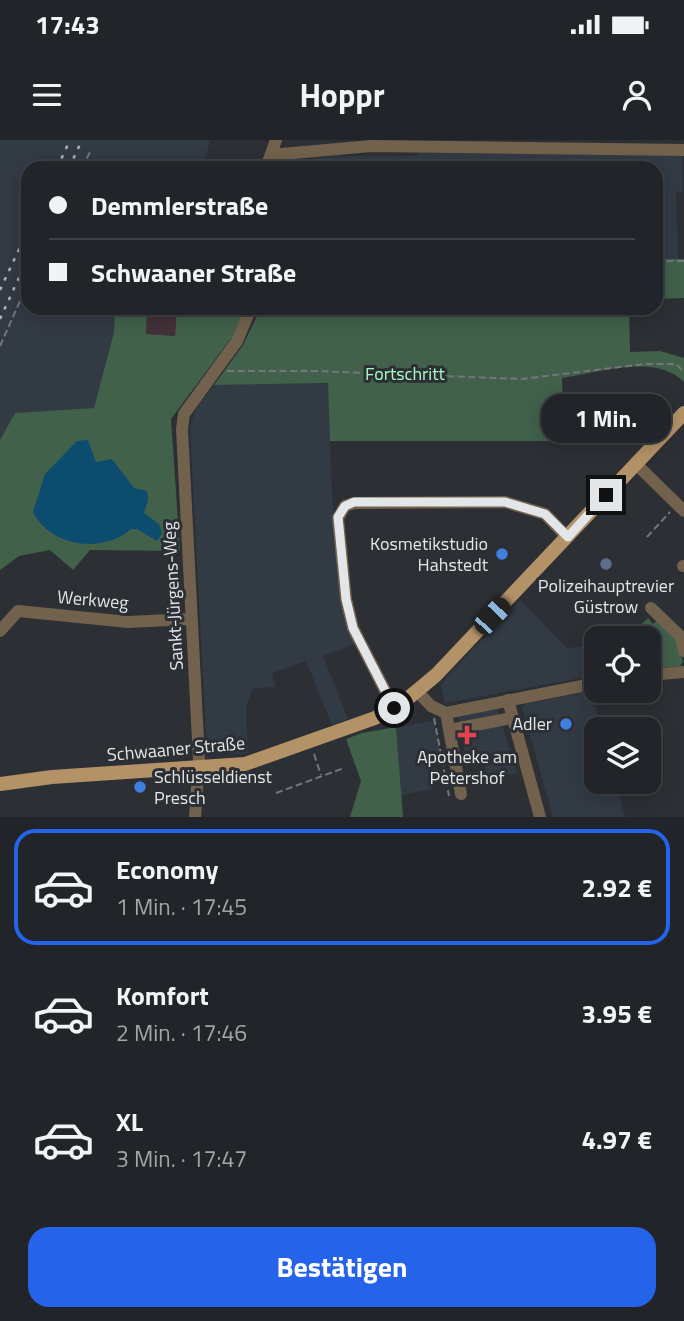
<!DOCTYPE html>
<html lang="de">
<head>
<meta charset="utf-8">
<style>
  :root { --surface:#212428; --page:#292c30; --text:#f1f3f6; --muted:#a2a4a8; --line:#3e4145; --accent:#2563eb }
  body { margin:0; font-family:"Titillium Web",sans-serif; background:var(--page); color:var(--text); height:100vh; display:flex; flex-direction:column; font-size:26px; white-space:nowrap }
  * { box-sizing:border-box; margin:0 }
  p { font-size:23px; color:var(--muted) }
  .icon { flex:none; width:38px; height:38px; fill:none; stroke:currentColor; stroke-width:2; stroke-linecap:round; stroke-linejoin:round }
  .map { position:relative; height:677px; overflow:hidden }
  .panel { display:flex; flex-direction:column; background:var(--surface); flex:1 }
  .panel>* { flex:none }
  .top-card { position:absolute; left:21px; top:21px; width:642px; height:154px; border-radius:21px; box-shadow:0 4px 18px #0003,0 0 0 2px var(--line); display:grid; align-content:center; height:154px; padding:0 28px; background:var(--surface) }
  .controls { position:absolute; left:584px; top:486px; display:grid; gap:14px }
  .controls a { display:grid; place-items:center; width:77px; height:77px; border-radius:14px; background:var(--surface); box-shadow:0 4px 18px #0003,0 0 0 2px var(--line); font-size:35px }
  .end { position:absolute; width:32px; height:32px; margin:-16px; border:9px solid #e3e6e9; background:#111; box-shadow:0 0 0 4px #111 }
  .from { border-radius:50% }
  .bubble { position:absolute; height:49px; border-radius:21px; background:var(--surface); box-shadow:0 4px 18px #0003,0 0 0 2px var(--line); font-size:23px; font-weight:700; line-height:49px; text-align:center }
  .car { position:absolute; width:21px; height:42px; margin:-21px -10px; border-radius:9px; box-shadow:0 0 5px 2px #0007; background:linear-gradient(#222 24%,#8ab4d8 0 40%,#222 0 76%,#8ab4d8 0 86%,#222 0) }
  .top-card b { display:flex; align-items:center; gap:24px; height:66px; font-size:26px }
  .top-card b+b { border-top:2px solid var(--line) }
  .top-card i { width:18px; height:18px; background:var(--text) }
  ul { padding:12px 0 0; list-style:none }
  li { display:flex; align-items:center; gap:21px; height:116px; margin:0 14px 10px; padding:0 14px; border:4px solid transparent; border-radius:21px }
  li div { flex:1 }
  li b { display:block; font-size:26px }
  li em { font-style:normal; font-weight:700 }
  li.selected { border-color:var(--accent) }
  li>.icon { width:63px; height:63px; stroke-width:1.5 }
  .button { display:flex; gap:14px; margin-top:auto; padding:14px 28px }
  .button a { flex:1; height:80px; border-radius:21px; background:var(--accent); color:#fff; font-size:28px; font-weight:700; line-height:80px; text-align:center }
  .status { display:flex; justify-content:space-between; align-items:center; height:49px; padding:0 35px; background:var(--surface); direction:ltr }
  .status svg { height:19px; fill:currentColor }
  header { display:flex; justify-content:space-between; align-items:center; height:91px; padding:0 28px; background:var(--surface); font-size:32px; font-weight:700 }
  .map>svg:first-child { display:block }
  .built { fill:#323a44 }
  .industrial { fill:#433139 }
  .green { fill:#41614b }
  .water { fill:#0c4d6f }
  .lines { fill:none; stroke-linecap:round; stroke-linejoin:round }
  .path { stroke:#73767b; stroke-width:2; stroke-dasharray:7 3.5; stroke-linecap:butt }
  .minor { stroke:#72624d; stroke-width:12 }
  .major { stroke:#b39267; stroke-width:14 }
  .rail { stroke:#aeb2b5; stroke-width:2.5; stroke-dasharray:3.5 7; stroke-linecap:butt }
  .route { stroke:#e3e6e9; stroke-width:9 }
  .shop-dot { fill:#3f7fe0; stroke:#2c3035; stroke-width:2.5 }
  .service-dot { fill:#5c6f8a; stroke:#2c3035; stroke-width:2.5 }
  .health-dot { fill:#e0444e; stroke:#2c3035; stroke-width:2.5 }
  .labels { text-anchor:middle; stroke-width:6; stroke-linejoin:round; paint-order:stroke }
  .park-label { font-size:18px; fill:#a8fbc1; stroke:#2c3035 }
  .poi-label { font-size:18px; fill:#e3e6e9; stroke:#2c3035; text-anchor:end }
  .street-label { font-size:18px; fill:#e3e6e9; stroke:#2c3035 }
</style>
</head>
<body>
<div class="status"><b>17:43</b><svg viewBox="0 0 49 12"><path d="M0 12V9h3v3zM5 12V6h3v6zM10 12V3h3v9zM15 12V0h3v12zM26 1h20v11H26zM47 4h2v5h-2z"/></svg></div>
<header><svg class="icon" aria-label="menu" viewBox="0 0 24 24"><path d="M4 6h16M4 12h16M4 18h16"/></svg>Hoppr<svg class="icon" aria-label="person" viewBox="0 0 24 24"><circle cx="12" cy="8" r="4"/><path d="M4 21q1-7 8-7t8 7"/></svg></header>
<div class="map">
<svg width="684" height="677" viewBox="0 0 684 677">
  <rect width="100%" height="100%" fill="#2c3035"/>
  <g class="built">
    <path d="M 0,0 L 210,0 L 203,28 L 28,28 L 28,168 L 115,168 L 114,192 L 94,268 L 15,273 L 0,300 Z"/>
    <path d="M 418,13 L 682,15 L 683,52 L 676,53 L 678,119 L 656,119 L 656,28 L 275,28 L 277,22 L 339,16 L 416,16 Z"/>
    <path d="M 328,243 L 332,354 L 342,464 L 355,504 L 323,516 L 348,579 L 332,585 L 306,521 L 272,533 L 276,547 L 253,548 L 246,567 L 248,613 L 207,615 L 190,287 L 196,268 L 214,245 Z"/>
    <path d="M 520,460 L 567,508 L 596,505 L 597,535 L 445,563 L 441,546 L 447,536 Z"/>
    <path d="M 591,551 L 602,590 L 597,590 L 597,642 L 616,642 L 625,677 L 553,677 L 522,567 L 525,564 Z"/>
    <path d="M 497,569 L 517,633 L 487,638 L 482,611 L 465,614 L 458,577 Z"/>
    <path d="M 434,581 L 441,617 L 427,621 L 433,649 L 401,655 L 396,587 Z"/>
  </g>
  <path class="industrial" d="M 147,168 L 177,168 L 175,196 L 146,194 Z"/>
  <g class="green">
    <path d="M 656,119 L 684,119 L 684,158 L 656,159 Z"/>
    <path d="M 115,168 L 147,168 L 146,194 L 175,196 L 177,168 L 245,168 L 232,197 L 171,279 L 180,411 L 90,410 L 73,430 L 50,410 L 19,416 L 0,430 L 0,300 L 15,273 L 94,268 L 114,192 Z"/>
    <path d="M 261,168 L 629,168 L 630,212 L 660,211 L 684,218 L 684,242 C 655,213 599,233 562,238 L 564,301 L 330,301 L 328,243 L 214,245 L 243,205 Z"/>
    <path d="M 648,478 L 653,484 L 657,480 L 677,501 L 683,522 L 680,526 L 649,529 L 649,499 L 626,499 Z"/>
    <path d="M 396,587 L 403,677 L 350,677 L 361,641 L 346,599 L 362,593 Z"/>
  </g>
  <path class="water" d="M 88,300 L 96,322 L 112,319 L 134,348 L 147,351 L 148,360 L 144,373 L 159,384 L 162,394 L 157,401 L 137,389 L 131,389 C 103,414 50,407 33,372 L 45,334 L 77,301 Z"/>
  <g class="lines">
    <g class="path">
      <path d="M 82,28 L 91,10"/>
      <path d="M 656,121 L 684,121"/>
      <path d="M 0,206 L 28,143"/>
      <path d="M 227,231 L 315,231 L 521,239 L 645,224 L 676,224 L 684,232"/>
      <path d="M 647,397 L 670,372"/>
      <path d="M 434,578 L 449,656"/>
      <path d="M 314,614 L 321,635"/>
      <path d="M 276,653 L 344,628"/>
    </g>
    <g class="minor">
      <path d="M 271,15 L 371,6 L 684,10"/>
      <path d="M 266,28 L 276,0"/>
      <path d="M 636,324 L 684,371"/>
      <path d="M 683,426 L 684,426"/>
      <path d="M 651,468 L 681,497 L 684,511"/>
      <path d="M 0,491 L 18,471 L 128,482 L 191,479"/>
      <path d="M 649,535 L 684,532"/>
      <path d="M 417,551 L 431,566 L 446,573 L 597,543"/>
      <path d="M 508,560 L 540,677"/>
      <path d="M 394,568 L 353,488 L 346,459 L 338,378 L 345,366 L 354,363 L 505,362 L 545,374 L 567,397"/>
      <path d="M 446,573 L 461,654"/>
      <path d="M 449,590 L 512,578"/>
      <path d="M 195,677 L 199,620 L 182,289 L 184,274 L 237,201 L 251,168"/>
    </g>
    <path class="major" d="M 0,644 L 52,637 L 245,624 L 375,578 L 406,560 L 436,535 L 684,273"/>
    <g class="rail">
      <path d="M 57,28 L 70,0"/>
      <path d="M 69,28 L 82,0"/>
      <path d="M 0,150 L 28,90"/>
      <path d="M 0,179 L 28,118"/>
    </g>
  </g>
  <g class="lines">
    <path class="route" d="M 394,568 L 353,488 L 346,459 L 338,377 L 345,366 L 354,362 L 505,362 L 545,374 L 568,397 L 606,355"/>
  </g>
  <g class="shop-dot">
    <circle cx="502" cy="414" r="7"/>
    <circle cx="566" cy="584" r="7"/>
    <circle cx="140" cy="647" r="7"/>
  </g>
  <circle class="service-dot" cx="606" cy="424" r="7"/>
  <path class="health-dot" d="M463.5 584.5h7v7h7v7h-7v7h-7v-7h-7v-7h7z"/>
  <g class="labels">
    <g class="park-label">
      <text x="405" y="240">Fortschritt</text>
    </g>
    <g class="poi-label">
      <text x="488" y="410">Kosmetikstudio<tspan x="488" dy="21">Hahstedt</tspan></text>
      <text x="606" y="452" text-anchor="middle">Polizeihauptrevier<tspan x="606" dy="21">Güstrow</tspan></text>
      <text x="552" y="590">Adler</text>
      <text x="467" y="623" text-anchor="middle">Apotheke am<tspan x="467" dy="21">Petershof</tspan></text>
      <text x="154" y="643" text-anchor="start">Schlüsseldienst<tspan x="154" dy="21">Presch</tspan></text>
    </g>
    <g class="street-label">
      <text transform="translate(173 456) rotate(-93)" y="6">Sankt-Jürgens-Weg</text>
      <text transform="translate(93 460) rotate(5)" y="6">Werkweg</text>
      <text transform="translate(176 609) rotate(-5)" y="6">Schwaaner Straße</text>
    </g>
  </g>
</svg>
<div class="controls">
<a><svg class="icon" aria-label="locate" viewBox="0 0 24 24"><circle cx="12" cy="12" r="6"/><path d="M12 2v4M12 18v4M2 12h4M18 12h4"/></svg></a>
<a><svg class="icon" aria-label="layers" viewBox="0 0 24 24"><path d="M12 4l9 5-9 5-9-5zM3 14l9 5 9-5"/></svg></a>
</div>
<i class="end from" style="left:394px;top:568px"></i>
<i class="end" style="left:606px;top:355px"></i>
<div class="bubble" style="left:541px;top:254px;width:130px">1 Min.</div>
<i class="car" style="left:492px;top:476px;rotate:43deg"></i>
<div class="top-card">
<b><i class="from"></i>Demmlerstraße</b>
<b><i></i>Schwaaner Straße</b>
</div>
</div>
<section class="panel">
<ul>
<li class="selected"><svg class="icon" aria-label="car" viewBox="0 0 24 24"><path d="M5 17H2v-5l4-1 3-4h7l3 4 3 1v5h-3M9 17h6M6 11h13"/><circle cx="7" cy="17" r="2"/><circle cx="17" cy="17" r="2"/></svg><div><b>Economy</b><p>1 Min. · 17:45</p></div><em>2.92 €</em></li>
<li><svg class="icon" aria-label="car" viewBox="0 0 24 24"><path d="M5 17H2v-5l4-1 3-4h7l3 4 3 1v5h-3M9 17h6M6 11h13"/><circle cx="7" cy="17" r="2"/><circle cx="17" cy="17" r="2"/></svg><div><b>Komfort</b><p>2 Min. · 17:46</p></div><em>3.95 €</em></li>
<li><svg class="icon" aria-label="car" viewBox="0 0 24 24"><path d="M5 17H2v-5l4-1 3-4h7l3 4 3 1v5h-3M9 17h6M6 11h13"/><circle cx="7" cy="17" r="2"/><circle cx="17" cy="17" r="2"/></svg><div><b>XL</b><p>3 Min. · 17:47</p></div><em>4.97 €</em></li>
</ul>
<div class="button"><a>Bestätigen</a></div>
</section>
</body>
</html>
